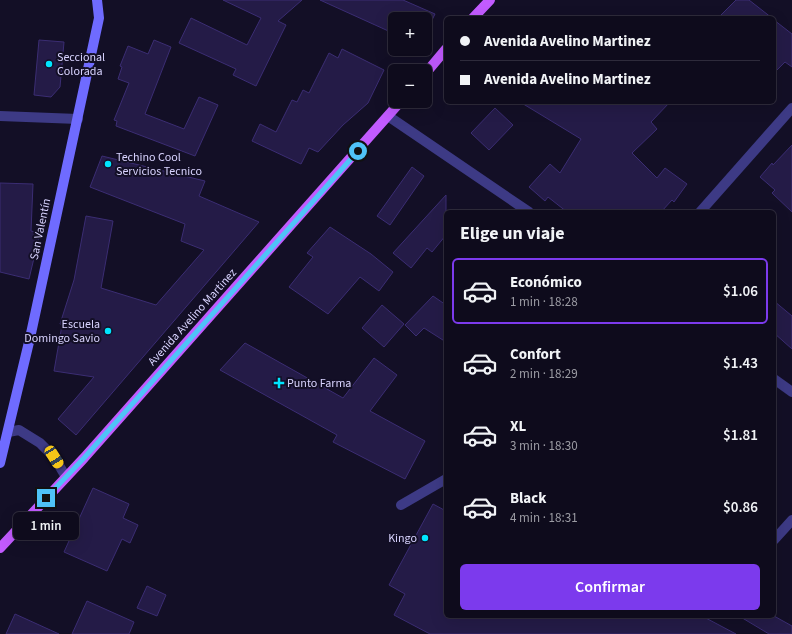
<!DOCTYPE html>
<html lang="es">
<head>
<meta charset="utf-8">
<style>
  :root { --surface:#0e0b1c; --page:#171425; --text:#f1f3f6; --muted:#9b9ba3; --line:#2e2b3b; --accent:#7c3aed }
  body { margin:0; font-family:"Source Sans 3",sans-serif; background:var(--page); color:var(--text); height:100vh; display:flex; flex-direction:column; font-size:15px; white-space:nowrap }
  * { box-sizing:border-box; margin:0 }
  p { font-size:13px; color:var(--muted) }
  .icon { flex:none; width:22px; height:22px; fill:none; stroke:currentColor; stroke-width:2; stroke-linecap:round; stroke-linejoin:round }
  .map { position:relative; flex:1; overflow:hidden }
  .panel { position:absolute; left:444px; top:210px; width:332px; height:408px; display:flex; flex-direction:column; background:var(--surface); border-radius:6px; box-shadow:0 4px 16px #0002,0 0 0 1px var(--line) }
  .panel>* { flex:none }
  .guide { position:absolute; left:444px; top:16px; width:332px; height:88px; border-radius:6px; box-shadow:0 4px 16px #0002,0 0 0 1px var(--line); display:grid; align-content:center; height:88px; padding:0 16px; background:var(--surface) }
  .controls { position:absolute; left:388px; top:12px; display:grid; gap:8px }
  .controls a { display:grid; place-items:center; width:44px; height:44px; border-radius:6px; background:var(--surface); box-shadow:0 4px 16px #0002,0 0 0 1px var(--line); font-size:20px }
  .end { position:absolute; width:18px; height:18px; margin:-9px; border:5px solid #4fc3f7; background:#111; box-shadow:0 0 0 2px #111 }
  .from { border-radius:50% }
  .bubble { position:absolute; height:28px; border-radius:6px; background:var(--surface); box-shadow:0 4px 16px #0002,0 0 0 1px var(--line); font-size:13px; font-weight:600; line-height:28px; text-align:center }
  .car { position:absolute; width:12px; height:24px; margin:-12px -6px; border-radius:5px; box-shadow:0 0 3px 1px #0007; background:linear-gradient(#f5c518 24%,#345 0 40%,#f5c518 0 76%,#345 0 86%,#f5c518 0) }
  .guide b { display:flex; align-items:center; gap:14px; height:38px; font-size:15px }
  .guide b+b { border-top:1px solid var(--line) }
  .guide i { width:10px; height:10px; background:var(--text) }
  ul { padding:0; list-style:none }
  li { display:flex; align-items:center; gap:12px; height:66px; margin:0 8px 6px; padding:0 8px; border:2px solid transparent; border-radius:6px }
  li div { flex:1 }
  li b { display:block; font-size:15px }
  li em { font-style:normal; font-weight:600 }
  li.selected { border-color:var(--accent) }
  li>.icon { width:36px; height:36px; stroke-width:1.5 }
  h2 { padding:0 16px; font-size:18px; line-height:48px }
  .button { display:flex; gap:8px; margin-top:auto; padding:8px 16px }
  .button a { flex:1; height:46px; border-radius:6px; background:var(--accent); color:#fff; font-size:16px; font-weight:600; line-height:46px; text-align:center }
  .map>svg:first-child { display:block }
  .building { fill:#241b47; stroke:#3b2d73 }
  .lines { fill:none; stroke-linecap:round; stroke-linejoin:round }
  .street { stroke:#3d3a85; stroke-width:10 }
  .secondary { stroke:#6f6bff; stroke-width:10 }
  .primary { stroke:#c25bff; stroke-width:10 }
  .route { stroke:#4fc3f7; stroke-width:5 }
  .poi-dot { fill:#00e5ff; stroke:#130f26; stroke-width:1.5 }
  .labels { text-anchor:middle; stroke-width:4; stroke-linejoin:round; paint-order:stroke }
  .poi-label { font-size:12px; fill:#d9d4ff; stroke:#130f26; text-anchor:start }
  .street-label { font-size:12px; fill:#d9d4ff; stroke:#130f26 }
</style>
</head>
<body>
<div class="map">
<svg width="792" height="634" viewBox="0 0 792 634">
  <rect width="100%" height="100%" fill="#130f26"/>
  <g class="building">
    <path d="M 223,0 L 302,0 L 278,21 L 286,25 L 256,86 L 233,75 L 236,69 L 179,43 L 191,18 L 247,45 L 261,18 Z"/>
    <path d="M 320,0 L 403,0 L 435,14 L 425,34 L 425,19 L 395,19 L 395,34 Z"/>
    <path d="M 736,0 L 749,0 L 772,18 L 718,18 Z"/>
    <path d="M 774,20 L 792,34 L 792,67 L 785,62 L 774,73 Z"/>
    <path d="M 39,40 L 64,42 L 60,87 L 51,97 L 34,95 Z"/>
    <path d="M 154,40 L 171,47 L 145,114 L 184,129 L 199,97 L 218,105 L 195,156 L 116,126 L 117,121 L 114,120 L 129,83 L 118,79 L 122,67 L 120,66 L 128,46 L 148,54 Z"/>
    <path d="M 342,49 L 384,70 L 368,103 L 343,125 L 318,152 L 309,148 L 301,164 L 252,141 L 260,124 L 276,132 L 292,100 L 297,102 L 303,90 L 309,93 L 329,53 L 338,58 Z"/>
    <path d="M 520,102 L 670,102 L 651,122 L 657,129 L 632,153 L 657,178 L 665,168 L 687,184 L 674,202 L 672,200 L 661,212 L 567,212 L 548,197 L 545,201 L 529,187 L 550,164 L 560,173 L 581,139 Z"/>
    <path d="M 495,108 L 513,125 L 489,150 L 471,133 Z"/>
    <path d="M 792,145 L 792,212 L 772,193 L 775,190 L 760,177 L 772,163 L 773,165 Z"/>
    <path d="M 102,156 L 205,181 L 199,196 L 259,222 L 76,435 L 58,419 L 94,377 L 54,371 L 62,325 L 60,324 L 74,280 L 86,216 L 113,221 L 101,288 L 156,305 L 204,250 L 181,241 L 185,224 L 90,187 Z"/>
    <path d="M 412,167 L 424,176 L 390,225 L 377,216 Z"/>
    <path d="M 0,183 L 33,184 L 31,231 L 40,233 L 29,279 L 0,272 Z"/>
    <path d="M 446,195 L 446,235 L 432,252 L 427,248 L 411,268 L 393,253 Z"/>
    <path d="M 330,227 L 371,254 L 393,272 L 379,291 L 360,277 L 328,314 L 289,287 L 313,257 L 307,253 Z"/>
    <path d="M 433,296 L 446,305 L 446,342 L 424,328 L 416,336 L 405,325 Z"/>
    <path d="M 774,301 L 792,316 L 792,349 L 774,333 Z"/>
    <path d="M 382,305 L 404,324 L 384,347 L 362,328 Z"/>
    <path d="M 245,343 L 343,398 L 374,358 L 397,375 L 370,411 L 425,441 L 405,479 L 333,442 L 337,435 L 220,370 Z"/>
    <path d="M 93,488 L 129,504 L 123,518 L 138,525 L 130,543 L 122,539 L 107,571 L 64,552 Z"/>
    <path d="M 433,504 L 446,511 L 446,616 L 702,616 L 736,634 L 430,634 L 394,615 L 405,594 L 389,585 Z"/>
    <path d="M 147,586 L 166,595 L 157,616 L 137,608 Z"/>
    <path d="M 87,601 L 134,622 L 129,634 L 72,634 Z"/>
    <path d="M 15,614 L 59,634 L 6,634 Z"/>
    <path d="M 739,616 L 774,616 L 792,626 L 792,634 L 769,634 Z"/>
  </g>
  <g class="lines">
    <g class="street">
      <path d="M 0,116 L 78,119"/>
      <path d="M 388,116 L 529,212"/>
      <path d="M 700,212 L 792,108"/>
      <path d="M 774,379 L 792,392"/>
      <path d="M 8,432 L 19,430 L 40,443 L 54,457 L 66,477"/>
      <path d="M 401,505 L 446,479"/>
      <path d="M 774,540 L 792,520"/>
    </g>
    <path class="secondary" d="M 0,463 L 30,338 L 99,18 L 97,0"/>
    <g class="primary">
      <path d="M 473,18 L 490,0"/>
      <path d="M 425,74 L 446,49"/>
      <path d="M 0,548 L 84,458 L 401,101"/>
    </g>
  </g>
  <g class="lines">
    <path class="route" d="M 46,498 L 84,458 L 358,151"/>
  </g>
  <g class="poi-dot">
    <circle cx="49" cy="64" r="4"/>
    <circle cx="108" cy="164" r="4"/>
    <circle cx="108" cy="331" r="4"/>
    <path d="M277 377h4v4h4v4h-4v4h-4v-4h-4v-4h4z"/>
    <circle cx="425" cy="538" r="4"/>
  </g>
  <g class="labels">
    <g class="poi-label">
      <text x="57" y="61">Seccional<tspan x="57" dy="14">Colorada</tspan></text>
      <text x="116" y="161">Techino Cool<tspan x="116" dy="14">Servicios Tecnico</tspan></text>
      <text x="100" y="328" text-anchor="end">Escuela<tspan x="100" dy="14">Domingo Savio</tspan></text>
      <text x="287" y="387">Punto Farma</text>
      <text x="417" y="542" text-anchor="end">Kingo</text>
    </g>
    <g class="street-label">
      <text transform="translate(40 229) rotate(-78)" y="4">San Valentín</text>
      <text transform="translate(192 317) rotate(-48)" y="4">Avenida Avelino Martinez</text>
    </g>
  </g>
</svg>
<div class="controls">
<a>+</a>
<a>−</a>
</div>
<i class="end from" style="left:358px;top:151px"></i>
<i class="end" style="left:46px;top:498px"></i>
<div class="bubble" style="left:13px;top:512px;width:66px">1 min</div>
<i class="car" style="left:54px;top:457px;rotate:148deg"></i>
<div class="guide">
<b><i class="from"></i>Avenida Avelino Martinez</b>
<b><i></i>Avenida Avelino Martinez</b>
</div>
<section class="panel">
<h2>Elige un viaje</h2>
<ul>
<li class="selected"><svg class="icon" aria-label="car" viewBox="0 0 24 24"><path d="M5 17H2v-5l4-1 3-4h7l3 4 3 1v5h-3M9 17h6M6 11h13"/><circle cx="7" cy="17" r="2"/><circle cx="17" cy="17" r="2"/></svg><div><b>Económico</b><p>1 min · 18:28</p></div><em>$1.06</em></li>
<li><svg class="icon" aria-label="car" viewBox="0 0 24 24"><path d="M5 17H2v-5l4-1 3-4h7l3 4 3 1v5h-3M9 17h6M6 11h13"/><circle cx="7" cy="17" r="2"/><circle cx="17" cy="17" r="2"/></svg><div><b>Confort</b><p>2 min · 18:29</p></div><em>$1.43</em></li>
<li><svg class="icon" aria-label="car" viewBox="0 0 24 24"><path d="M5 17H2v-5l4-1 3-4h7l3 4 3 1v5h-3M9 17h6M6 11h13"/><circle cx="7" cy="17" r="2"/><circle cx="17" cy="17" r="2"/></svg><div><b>XL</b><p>3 min · 18:30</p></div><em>$1.81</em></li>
<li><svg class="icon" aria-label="car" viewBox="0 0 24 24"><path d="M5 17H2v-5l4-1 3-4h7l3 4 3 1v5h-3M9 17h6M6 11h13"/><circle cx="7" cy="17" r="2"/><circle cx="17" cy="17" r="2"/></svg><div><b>Black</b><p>4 min · 18:31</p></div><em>$0.86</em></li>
</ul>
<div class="button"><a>Confirmar</a></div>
</section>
</div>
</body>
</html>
